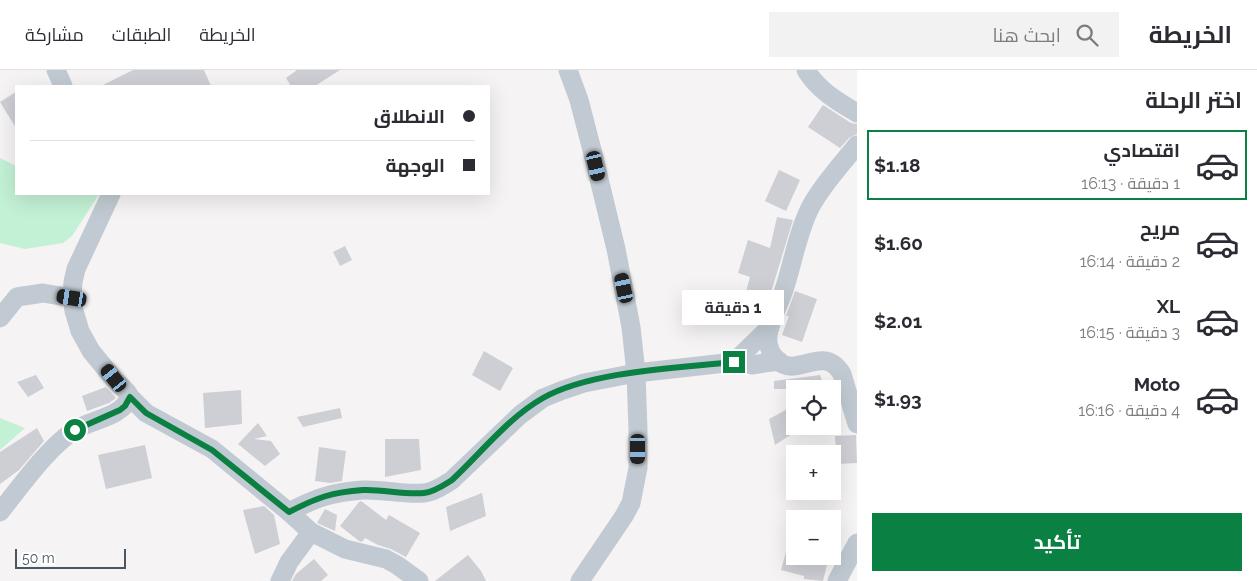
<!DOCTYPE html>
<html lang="ar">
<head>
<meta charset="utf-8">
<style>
  :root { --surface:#fff; --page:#f2f2f3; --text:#2b2b33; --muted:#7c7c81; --line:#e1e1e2; --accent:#0b8043 }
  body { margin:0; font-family:Raleway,Cairo,sans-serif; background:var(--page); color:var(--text); direction:rtl; height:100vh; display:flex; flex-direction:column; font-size:19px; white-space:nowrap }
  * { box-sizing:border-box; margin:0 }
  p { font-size:16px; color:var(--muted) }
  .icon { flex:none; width:28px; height:28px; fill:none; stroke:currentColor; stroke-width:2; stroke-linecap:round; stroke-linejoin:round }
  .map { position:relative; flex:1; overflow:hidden; direction:ltr }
  .details { display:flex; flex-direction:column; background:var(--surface); width:400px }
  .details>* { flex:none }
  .top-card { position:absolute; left:15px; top:15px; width:475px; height:110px; border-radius:0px; box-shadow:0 5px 20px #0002; direction:rtl; display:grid; align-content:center; height:110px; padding:0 15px; background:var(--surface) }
  .buttons { position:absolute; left:786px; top:310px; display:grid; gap:10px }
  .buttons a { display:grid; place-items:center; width:55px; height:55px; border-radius:0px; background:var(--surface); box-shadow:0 5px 20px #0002; font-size:25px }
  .scale { position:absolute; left:15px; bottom:12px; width:111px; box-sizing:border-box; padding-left:5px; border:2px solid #4a5661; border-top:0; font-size:14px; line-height:18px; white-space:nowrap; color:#4a5661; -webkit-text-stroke:4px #fff; paint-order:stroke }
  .end { position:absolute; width:22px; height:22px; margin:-11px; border:6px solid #0b8043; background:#fff; box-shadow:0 0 0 2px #fff }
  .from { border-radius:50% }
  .bubble { position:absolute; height:35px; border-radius:0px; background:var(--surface); box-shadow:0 5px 20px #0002; font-size:16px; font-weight:700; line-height:35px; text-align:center; direction:rtl }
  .car { position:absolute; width:15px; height:30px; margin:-15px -8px; border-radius:6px; box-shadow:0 0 4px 1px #0007; background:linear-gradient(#222 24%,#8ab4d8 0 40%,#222 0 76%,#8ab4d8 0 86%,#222 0) }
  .top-card b { display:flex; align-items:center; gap:18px; height:48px; font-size:19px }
  .top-card b+b { border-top:1px solid var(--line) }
  .top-card i { width:12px; height:12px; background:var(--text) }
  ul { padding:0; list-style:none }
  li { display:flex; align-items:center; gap:15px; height:70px; margin:0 10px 8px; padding:0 5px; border:2px solid transparent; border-radius:0px }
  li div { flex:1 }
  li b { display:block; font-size:19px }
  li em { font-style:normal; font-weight:700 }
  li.active { border-color:var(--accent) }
  li>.icon { width:45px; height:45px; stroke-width:1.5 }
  h2 { padding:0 15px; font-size:22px; line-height:60px }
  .button { display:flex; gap:10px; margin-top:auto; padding:10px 15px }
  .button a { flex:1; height:58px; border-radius:0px; background:var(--accent); color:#fff; font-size:20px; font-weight:700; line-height:58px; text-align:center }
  header { display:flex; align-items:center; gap:30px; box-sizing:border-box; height:70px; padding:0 25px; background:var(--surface); border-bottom:1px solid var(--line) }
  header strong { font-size:24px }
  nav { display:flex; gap:28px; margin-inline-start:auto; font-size:18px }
  .search { width:350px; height:45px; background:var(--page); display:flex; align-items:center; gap:12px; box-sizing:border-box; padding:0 18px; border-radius:0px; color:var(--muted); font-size:19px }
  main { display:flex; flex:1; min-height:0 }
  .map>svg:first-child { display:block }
  .green { fill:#c3f1d5 }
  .building { fill:#cdcfd5 }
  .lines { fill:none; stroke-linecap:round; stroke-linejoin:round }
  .minor { stroke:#c1cad2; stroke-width:19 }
  .route { stroke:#0b8043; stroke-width:6 }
</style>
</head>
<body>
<header>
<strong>الخريطة</strong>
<div class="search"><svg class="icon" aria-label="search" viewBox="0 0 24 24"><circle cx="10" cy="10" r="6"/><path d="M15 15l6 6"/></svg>ابحث هنا</div>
<nav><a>الخريطة</a><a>الطبقات</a><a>مشاركة</a></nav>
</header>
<main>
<section class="details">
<h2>اختر الرحلة</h2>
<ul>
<li class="active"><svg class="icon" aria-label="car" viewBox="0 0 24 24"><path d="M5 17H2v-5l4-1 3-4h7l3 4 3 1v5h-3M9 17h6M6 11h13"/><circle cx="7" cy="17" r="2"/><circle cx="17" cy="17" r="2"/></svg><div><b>اقتصادي</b><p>1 دقيقة · 16:13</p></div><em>$1.18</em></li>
<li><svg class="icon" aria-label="car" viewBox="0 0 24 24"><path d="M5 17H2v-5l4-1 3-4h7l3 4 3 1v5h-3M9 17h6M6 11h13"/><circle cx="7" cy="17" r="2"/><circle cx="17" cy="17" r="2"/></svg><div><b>مريح</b><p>2 دقيقة · 16:14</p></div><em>$1.60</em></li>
<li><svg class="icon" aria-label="car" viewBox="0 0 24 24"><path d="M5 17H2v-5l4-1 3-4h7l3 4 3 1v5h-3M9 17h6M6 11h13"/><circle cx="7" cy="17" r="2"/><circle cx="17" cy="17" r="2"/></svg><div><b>XL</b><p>3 دقيقة · 16:15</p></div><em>$2.01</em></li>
<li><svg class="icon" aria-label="car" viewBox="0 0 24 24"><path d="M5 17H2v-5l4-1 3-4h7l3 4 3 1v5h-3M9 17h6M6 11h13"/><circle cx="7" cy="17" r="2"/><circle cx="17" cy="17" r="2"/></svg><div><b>Moto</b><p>4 دقيقة · 16:16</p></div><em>$1.93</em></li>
</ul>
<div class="button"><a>تأكيد</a></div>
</section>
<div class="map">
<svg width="857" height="511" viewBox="0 0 857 511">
  <rect width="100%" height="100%" fill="#f5f3f3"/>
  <g class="green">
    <path d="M 0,88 L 16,96 L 16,124 L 99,124 L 72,166 L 63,173 L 25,179 L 0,173 Z"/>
    <path d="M 0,348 L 25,358 L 0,380 Z"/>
  </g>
  <g class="building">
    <path d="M 133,0 L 204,0 L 211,16 L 101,16 Z"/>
    <path d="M 297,0 L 340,0 L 315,16 L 291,16 L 286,8 Z"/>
    <path d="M 16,22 L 16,58 L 0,32 Z"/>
    <path d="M 823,35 L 851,53 L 857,54 L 857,64 L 849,68 L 840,78 L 808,57 Z"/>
    <path d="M 779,100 L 800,110 L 786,141 L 765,131 Z"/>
    <path d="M 777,147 L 793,150 L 772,219 L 761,247 L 739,248 L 750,207 L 738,203 L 748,170 L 770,178 Z"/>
    <path d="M 345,176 L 352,190 L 340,196 L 333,182 Z"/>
    <path d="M 795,221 L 817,229 L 802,272 L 782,265 L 789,246 L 786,246 Z"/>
    <path d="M 484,281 L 513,298 L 500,321 L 472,305 Z"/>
    <path d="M 36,305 L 44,318 L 28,327 L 17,312 Z"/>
    <path d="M 820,305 L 825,319 L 774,319 L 774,311 Z"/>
    <path d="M 106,317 L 116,328 L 109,333 L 87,341 L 82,326 Z"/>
    <path d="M 241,320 L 242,354 L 205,358 L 203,323 Z"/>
    <path d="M 795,335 L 795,362 L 775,375 L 769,349 Z"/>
    <path d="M 340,338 L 342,348 L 303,357 L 297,347 Z"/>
    <path d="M 258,353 L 267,366 L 254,369 L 271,371 L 280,384 L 265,396 L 238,374 Z"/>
    <path d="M 37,358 L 44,371 L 19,400 L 0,414 L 0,382 Z"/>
    <path d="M 856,365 L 857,393 L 837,394 L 835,366 Z"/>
    <path d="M 385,369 L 419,369 L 421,400 L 385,407 Z"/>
    <path d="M 145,375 L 152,408 L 106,419 L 98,385 Z"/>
    <path d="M 319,377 L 346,381 L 342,411 L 330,413 L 315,411 Z"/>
    <path d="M 482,423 L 486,446 L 450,461 L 446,437 Z"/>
    <path d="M 361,431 L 386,450 L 389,445 L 420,463 L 406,487 L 391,479 L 378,475 L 365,468 L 362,472 L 359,471 L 340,456 L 359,432 Z"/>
    <path d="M 264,436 L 274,445 L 280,474 L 255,484 L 243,440 Z"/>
    <path d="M 325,439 L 337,445 L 335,461 L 317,453 Z"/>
    <path d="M 791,464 L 795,464 L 795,486 L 829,486 L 823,511 L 804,509 L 804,506 L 781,500 Z"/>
    <path d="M 468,485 L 481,501 L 486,511 L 435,511 Z"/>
    <path d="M 314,489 L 328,505 L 321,511 L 292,511 L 296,504 Z"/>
  </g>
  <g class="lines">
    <g class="minor">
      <path d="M 56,0 L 63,16"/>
      <path d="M 568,0 L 579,30 L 592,80 L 616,179 L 631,257 L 636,303 L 638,360 L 638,398 L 631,433 L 624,446 L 580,511"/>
      <path d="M 806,0 C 818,20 837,31 857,43"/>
      <path d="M 857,75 C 841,95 823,114 811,136 C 797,163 793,194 783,223 C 778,237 769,252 768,266 C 767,275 771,284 777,290 C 797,310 823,272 842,304 L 857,354"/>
      <path d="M 111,124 L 76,199 L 73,212 L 72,228 L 74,241 L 80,261 L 91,281 L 114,309 L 127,322 L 130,327 L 146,343 L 212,379 L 289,442 L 311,462 L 345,479 L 386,489 L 397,495 L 419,511"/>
      <path d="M 0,248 L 17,227 L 43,223 L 72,228"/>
      <path d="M 734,292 L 770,257"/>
      <path d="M 0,442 C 21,416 48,377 75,360 C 92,349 121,348 130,327"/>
      <path d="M 289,442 C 315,428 333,422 363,420 C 383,419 404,425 424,423 C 434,422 444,415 452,410 L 520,345 L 543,328 L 563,320 L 584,313 L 636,303 L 734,292 L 752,295 L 779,291"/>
      <path d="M 280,511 L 289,492 L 311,462"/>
      <path d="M 837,511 L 857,473"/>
    </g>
  </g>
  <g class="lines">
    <path class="route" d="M 75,360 L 120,340 L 125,336 L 130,327 L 146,343 L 212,380 L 289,442 C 316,428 332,422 363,420 C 383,419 404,425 424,423 C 434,422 444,415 452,410 C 480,384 509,347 543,328 C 591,301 678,298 734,292"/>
  </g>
</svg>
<div class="buttons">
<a><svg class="icon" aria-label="locate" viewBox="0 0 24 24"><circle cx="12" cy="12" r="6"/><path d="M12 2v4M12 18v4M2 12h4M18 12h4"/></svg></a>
<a>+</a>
<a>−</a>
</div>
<div class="scale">50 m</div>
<i class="end from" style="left:75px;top:360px"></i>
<i class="end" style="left:734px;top:292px"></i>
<div class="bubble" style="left:682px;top:220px;width:102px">1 دقيقة</div>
<i class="car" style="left:596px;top:96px;rotate:167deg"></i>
<i class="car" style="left:624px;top:218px;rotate:348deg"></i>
<i class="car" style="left:72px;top:228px;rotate:279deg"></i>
<i class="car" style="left:114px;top:308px;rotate:321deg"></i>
<i class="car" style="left:638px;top:379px;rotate:180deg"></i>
<div class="top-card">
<b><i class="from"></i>الانطلاق</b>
<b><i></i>الوجهة</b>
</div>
</div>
</main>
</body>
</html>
